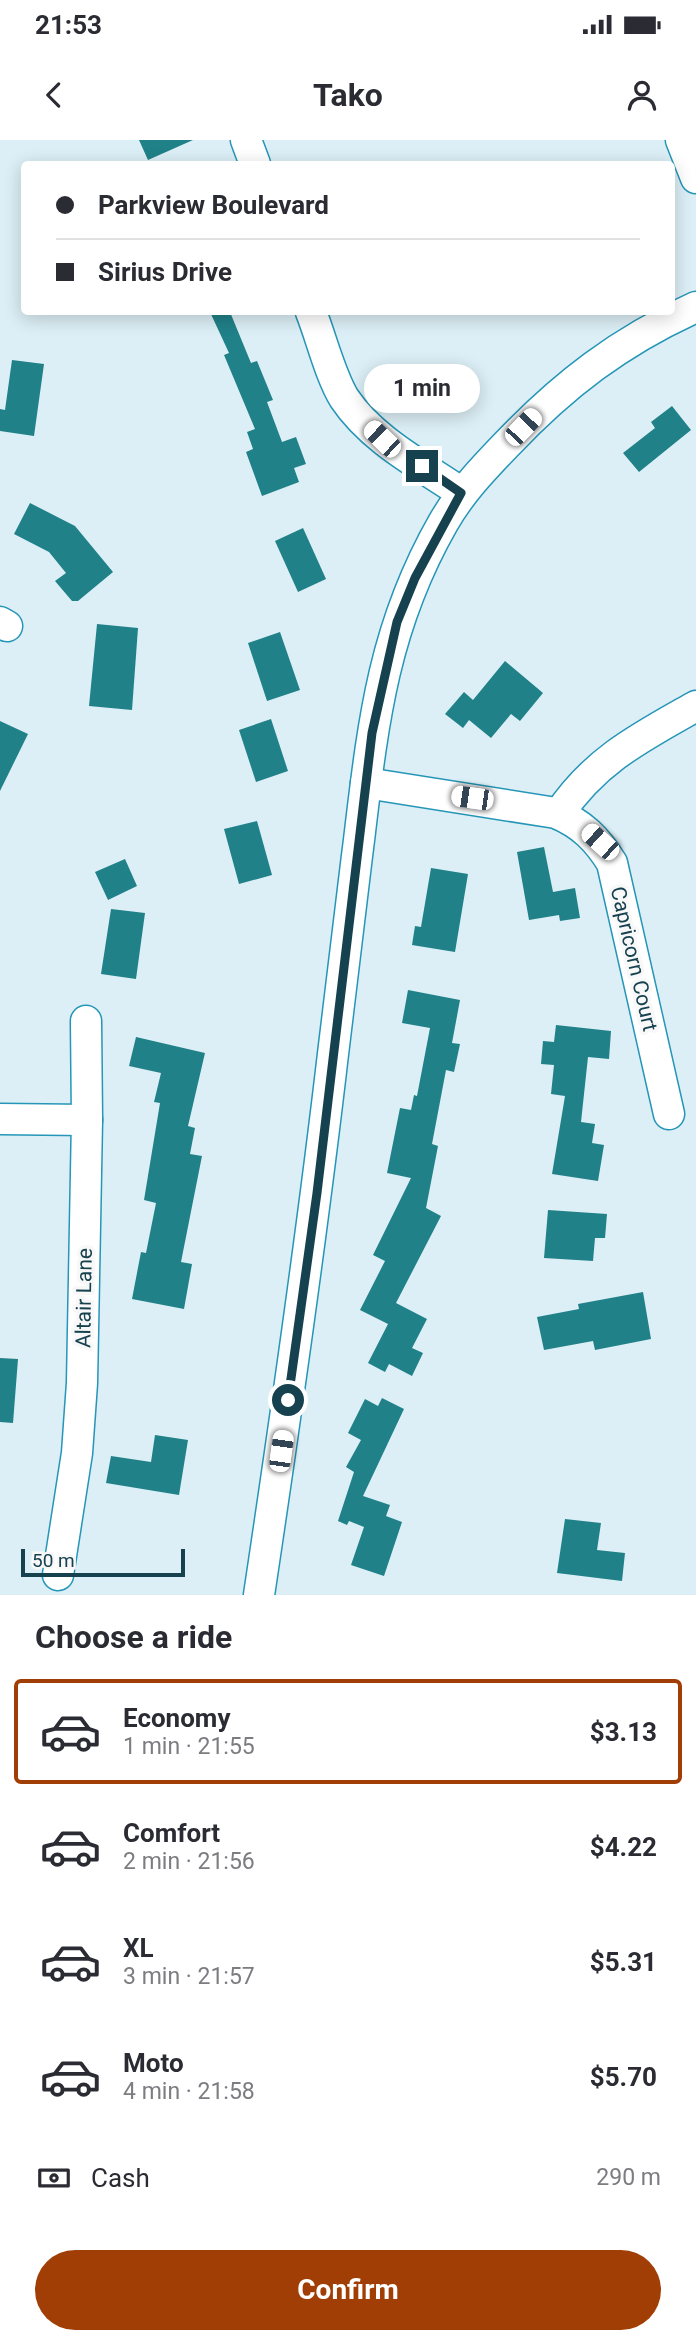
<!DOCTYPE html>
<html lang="en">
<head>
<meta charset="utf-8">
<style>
  :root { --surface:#fff; --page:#f2f2f3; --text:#2b2b33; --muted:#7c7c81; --line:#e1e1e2; --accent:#a13e06 }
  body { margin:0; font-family:Roboto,sans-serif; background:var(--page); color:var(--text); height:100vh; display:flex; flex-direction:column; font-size:26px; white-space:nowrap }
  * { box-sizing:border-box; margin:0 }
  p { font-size:23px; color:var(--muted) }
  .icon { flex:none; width:38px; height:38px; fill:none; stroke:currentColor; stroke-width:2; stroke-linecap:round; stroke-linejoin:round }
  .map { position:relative; height:1455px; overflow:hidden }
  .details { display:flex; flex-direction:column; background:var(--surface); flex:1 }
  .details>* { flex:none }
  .banner { position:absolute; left:21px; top:21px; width:654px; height:154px; border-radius:7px; box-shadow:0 4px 18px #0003; display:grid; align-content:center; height:154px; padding:0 35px; background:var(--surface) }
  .scale { position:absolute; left:21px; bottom:18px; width:164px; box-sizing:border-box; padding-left:7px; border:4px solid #164250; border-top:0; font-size:19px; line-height:24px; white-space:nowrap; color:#164250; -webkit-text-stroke:5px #f8f8f8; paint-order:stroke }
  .end { position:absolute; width:32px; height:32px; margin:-16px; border:9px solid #164250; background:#fff; box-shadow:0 0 0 4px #fff }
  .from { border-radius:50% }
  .bubble { position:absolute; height:49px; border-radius:24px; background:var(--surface); box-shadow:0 4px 18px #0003; font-size:23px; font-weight:700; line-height:49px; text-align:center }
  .car { position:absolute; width:21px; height:42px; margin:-21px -10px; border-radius:9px; box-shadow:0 0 5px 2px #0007; background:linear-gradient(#fff 24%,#345 0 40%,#fff 0 76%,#345 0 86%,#fff 0) }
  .banner b { display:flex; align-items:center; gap:24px; height:66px; font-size:26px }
  .banner b+b { border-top:2px solid var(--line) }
  .banner i { width:18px; height:18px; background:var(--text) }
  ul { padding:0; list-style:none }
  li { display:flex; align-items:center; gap:21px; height:105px; margin:0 14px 10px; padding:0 21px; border:4px solid transparent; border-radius:7px }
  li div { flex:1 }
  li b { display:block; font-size:26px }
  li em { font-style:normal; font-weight:700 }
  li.selected { border-color:var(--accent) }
  li>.icon { width:63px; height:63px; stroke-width:1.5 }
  h2 { padding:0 35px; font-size:32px; line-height:84px }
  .pay { display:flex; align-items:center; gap:18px; height:77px; padding:0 35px; font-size:26px }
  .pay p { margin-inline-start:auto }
  .button { display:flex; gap:14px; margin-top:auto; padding:14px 35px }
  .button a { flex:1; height:80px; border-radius:42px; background:var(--accent); color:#fff; font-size:28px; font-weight:700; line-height:80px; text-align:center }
  .status { display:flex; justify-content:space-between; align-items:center; height:49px; padding:0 35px; background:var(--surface); direction:ltr }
  .status svg { height:19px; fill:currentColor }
  header { display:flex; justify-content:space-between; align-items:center; height:91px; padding:0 35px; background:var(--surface); font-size:32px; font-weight:700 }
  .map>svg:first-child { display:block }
  .building { fill:#208188 }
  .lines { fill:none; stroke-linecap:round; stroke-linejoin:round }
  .minor-casing { stroke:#2596b7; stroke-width:33 }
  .minor { stroke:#fff; stroke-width:30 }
  .route { stroke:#164250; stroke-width:9 }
  .labels { text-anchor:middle; stroke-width:7; stroke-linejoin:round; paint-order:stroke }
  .street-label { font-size:21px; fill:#164250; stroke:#f8f8f8 }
</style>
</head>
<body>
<div class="status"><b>21:53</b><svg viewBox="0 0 49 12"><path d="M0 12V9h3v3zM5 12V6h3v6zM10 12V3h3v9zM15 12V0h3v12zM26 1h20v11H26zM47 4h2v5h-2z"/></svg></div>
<header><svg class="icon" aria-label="back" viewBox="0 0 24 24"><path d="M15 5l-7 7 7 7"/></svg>Tako<svg class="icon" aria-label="person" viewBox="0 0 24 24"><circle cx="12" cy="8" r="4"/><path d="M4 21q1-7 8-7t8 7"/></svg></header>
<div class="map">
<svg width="696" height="1455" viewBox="0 0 696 1455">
  <rect width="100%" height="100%" fill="#dceff6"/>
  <g class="building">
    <path d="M 139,0 L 193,0 L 148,20 Z"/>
    <path d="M 210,172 L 230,172 L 251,223 L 257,221 L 273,260 L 267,262 L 282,302 L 296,297 L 306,324 L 294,328 L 299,342 L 262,356 L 246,312 L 253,309 L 247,292 L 255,289 L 224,215 L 229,213 Z"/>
    <path d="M 12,220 L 44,224 L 34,296 L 0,291 L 0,269 L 5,270 Z"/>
    <path d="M 672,266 L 691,290 L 639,332 L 623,313 L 655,288 L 651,282 Z"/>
    <path d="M 30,363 L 75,386 L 113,432 L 78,461 L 72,461 L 55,441 L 66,433 L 49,412 L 14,394 Z"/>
    <path d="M 303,388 L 326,439 L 298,452 L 275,401 Z"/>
    <path d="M 97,484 L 138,488 L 132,570 L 89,566 Z"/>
    <path d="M 280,492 L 300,550 L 267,561 L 248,503 Z"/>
    <path d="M 505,521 L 543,553 L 520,581 L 511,574 L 491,598 L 469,580 L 463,588 L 445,574 L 464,552 L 473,560 Z"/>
    <path d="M 271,579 L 288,631 L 256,642 L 239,590 Z"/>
    <path d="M 0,581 L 28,594 L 0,651 Z"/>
    <path d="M 257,681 L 272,735 L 239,744 L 224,689 Z"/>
    <path d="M 544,707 L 553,752 L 575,748 L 580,778 L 560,781 L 559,775 L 529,780 L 517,712 Z"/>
    <path d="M 125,719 L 137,746 L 108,760 L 95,732 Z"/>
    <path d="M 431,728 L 468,734 L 455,812 L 412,805 L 415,786 L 421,787 Z"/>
    <path d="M 111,769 L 145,773 L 136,839 L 101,834 Z"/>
    <path d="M 408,850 L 460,860 L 452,903 L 460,904 L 454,932 L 446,930 L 432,1004 L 438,1006 L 426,1068 L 441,1076 L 396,1163 L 427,1179 L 412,1208 L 423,1213 L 412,1236 L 389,1224 L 385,1232 L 368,1223 L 388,1184 L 360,1170 L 385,1121 L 373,1115 L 411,1038 L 387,1033 L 400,968 L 411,970 L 414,955 L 417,956 L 430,888 L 402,883 Z"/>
    <path d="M 556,885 L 611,891 L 609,919 L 588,917 L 581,982 L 595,984 L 592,1003 L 604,1005 L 598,1041 L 552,1034 L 565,956 L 551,954 L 554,925 L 541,924 L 543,901 L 554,902 Z"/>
    <path d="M 136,897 L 205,913 L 188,986 L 195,988 L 190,1014 L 202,1016 L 181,1122 L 192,1124 L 184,1169 L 132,1159 L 141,1112 L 146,1113 L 156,1063 L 144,1060 L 160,963 L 154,962 L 161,933 L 129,926 Z"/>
    <path d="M 548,1070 L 607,1074 L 605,1098 L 595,1098 L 593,1121 L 544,1118 Z"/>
    <path d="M 643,1152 L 651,1199 L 595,1210 L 593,1201 L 544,1210 L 537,1177 L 579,1169 L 578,1164 Z"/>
    <path d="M 0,1218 L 18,1219 L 13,1283 L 0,1282 Z"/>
    <path d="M 382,1258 L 404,1269 L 363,1356 L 390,1365 L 386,1376 L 402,1382 L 384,1436 L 351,1425 L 364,1387 L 349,1381 L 347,1385 L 338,1381 L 354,1332 L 346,1327 L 361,1300 L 348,1293 L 365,1259 L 378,1266 Z"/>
    <path d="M 155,1295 L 188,1300 L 179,1355 L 106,1343 L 111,1316 L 151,1322 Z"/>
    <path d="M 565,1379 L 601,1383 L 597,1410 L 625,1413 L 622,1441 L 557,1433 Z"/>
  </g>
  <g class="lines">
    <defs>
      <g id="minor">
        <path d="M 246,0 L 255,24"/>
        <path d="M 681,0 L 696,38"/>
        <path d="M 311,172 C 321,197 330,235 344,258 C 372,300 421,325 462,353"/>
        <path d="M 0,482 L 7,486"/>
        <path d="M 366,643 L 556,673 C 582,684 597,699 612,723 L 669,974"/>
        <path d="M 559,674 C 595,620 641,597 696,566"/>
        <path d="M 0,979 L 87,980"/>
        <path d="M 58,1435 L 77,1313 L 82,1243 L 87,980 L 86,881"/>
        <path d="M 259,1455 C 286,1275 312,1095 333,914 C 342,842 350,771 359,700 C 373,583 383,488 443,383 C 460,353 482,330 506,305 C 563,245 620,201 696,167"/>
      </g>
    </defs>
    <use href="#minor" class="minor-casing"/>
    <use href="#minor" class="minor"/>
  </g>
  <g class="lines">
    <path class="route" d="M 288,1260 L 317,1053 L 372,593 L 397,482 L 415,438 L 461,353 L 422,326"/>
  </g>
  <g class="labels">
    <g class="street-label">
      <text transform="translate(634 819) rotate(77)" y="7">Capricorn Court</text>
      <text transform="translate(84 1158) rotate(-89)" y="7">Altair Lane</text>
    </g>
  </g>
</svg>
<div class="scale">50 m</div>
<i class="end from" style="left:288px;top:1260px"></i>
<i class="end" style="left:422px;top:326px"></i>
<div class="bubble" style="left:364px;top:224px;width:116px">1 min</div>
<i class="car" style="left:523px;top:287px;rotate:44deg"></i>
<i class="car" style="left:382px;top:299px;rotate:314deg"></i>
<i class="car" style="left:472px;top:658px;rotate:278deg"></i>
<i class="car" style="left:600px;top:702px;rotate:312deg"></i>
<i class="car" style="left:281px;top:1311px;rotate:8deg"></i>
<div class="banner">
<b><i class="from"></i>Parkview Boulevard</b>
<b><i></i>Sirius Drive</b>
</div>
</div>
<section class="details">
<h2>Choose a ride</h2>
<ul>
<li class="selected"><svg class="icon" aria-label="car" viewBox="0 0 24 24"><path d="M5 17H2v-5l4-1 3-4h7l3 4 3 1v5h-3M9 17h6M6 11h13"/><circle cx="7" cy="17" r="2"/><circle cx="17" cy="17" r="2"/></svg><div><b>Economy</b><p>1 min · 21:55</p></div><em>$3.13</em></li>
<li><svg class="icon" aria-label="car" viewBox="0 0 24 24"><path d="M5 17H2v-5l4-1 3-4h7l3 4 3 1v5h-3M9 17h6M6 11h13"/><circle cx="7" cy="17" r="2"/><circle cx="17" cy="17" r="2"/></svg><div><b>Comfort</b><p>2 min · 21:56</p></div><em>$4.22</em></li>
<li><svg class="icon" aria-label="car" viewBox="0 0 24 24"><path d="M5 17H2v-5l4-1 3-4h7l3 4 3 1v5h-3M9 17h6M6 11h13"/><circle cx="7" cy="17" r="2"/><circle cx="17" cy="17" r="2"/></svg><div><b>XL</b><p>3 min · 21:57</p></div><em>$5.31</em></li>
<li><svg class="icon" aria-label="car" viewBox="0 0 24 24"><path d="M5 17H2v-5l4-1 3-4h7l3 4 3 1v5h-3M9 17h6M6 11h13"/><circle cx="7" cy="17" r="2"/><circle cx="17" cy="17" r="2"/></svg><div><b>Moto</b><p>4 min · 21:58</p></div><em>$5.70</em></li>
</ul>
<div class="pay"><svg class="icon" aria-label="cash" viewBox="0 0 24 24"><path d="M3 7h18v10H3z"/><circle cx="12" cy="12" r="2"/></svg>Cash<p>290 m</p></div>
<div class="button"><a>Confirm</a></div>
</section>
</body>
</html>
